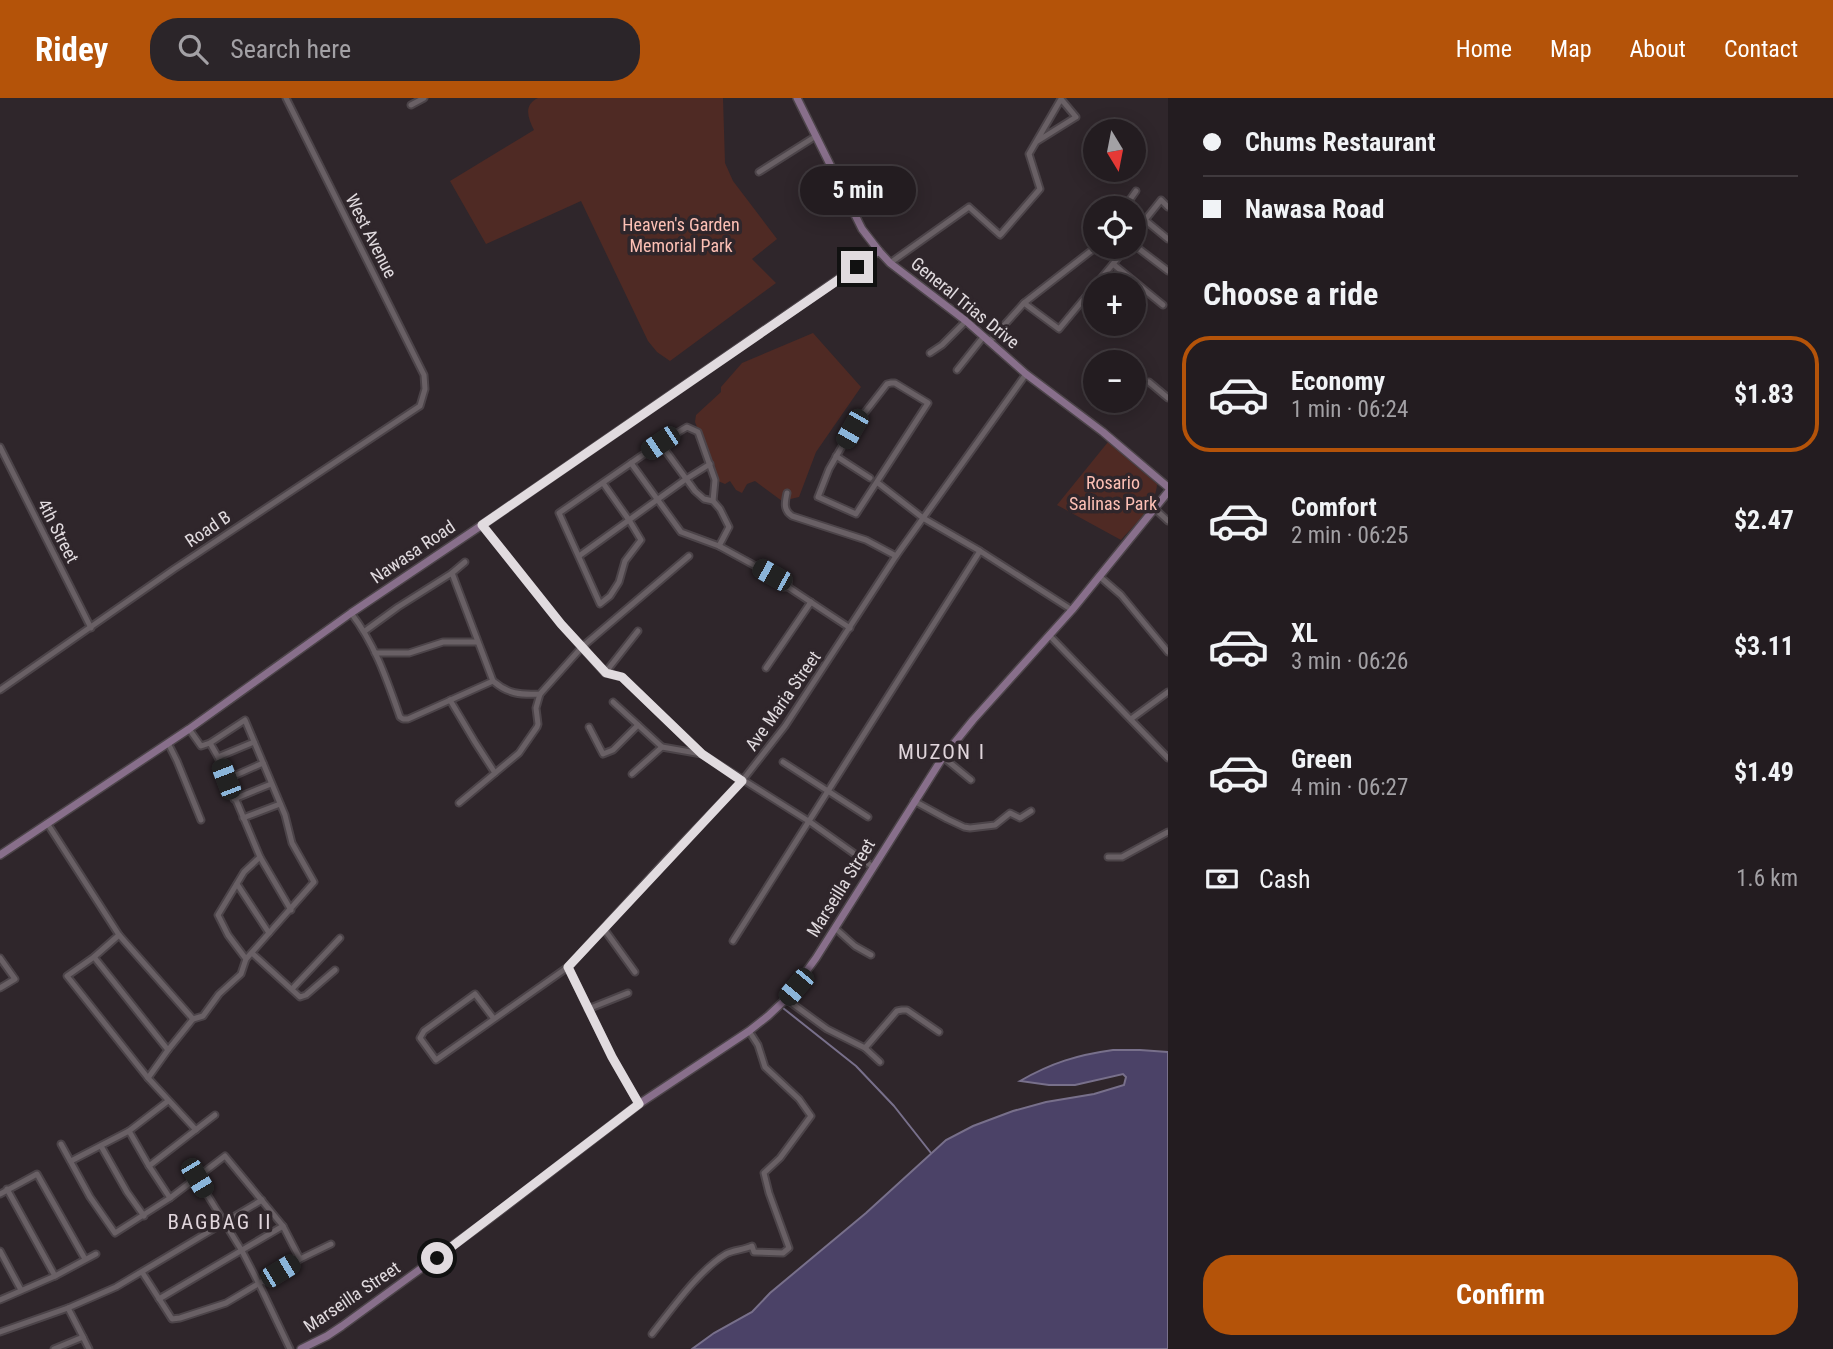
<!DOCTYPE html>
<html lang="en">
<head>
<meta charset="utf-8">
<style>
  :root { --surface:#231c20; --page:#2b2529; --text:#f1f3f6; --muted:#a3a1a5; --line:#403a3e; --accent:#b45309 }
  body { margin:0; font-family:"Roboto Condensed",sans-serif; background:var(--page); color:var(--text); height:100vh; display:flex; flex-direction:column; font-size:26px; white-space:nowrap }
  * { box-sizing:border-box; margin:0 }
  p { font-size:23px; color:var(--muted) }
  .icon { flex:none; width:38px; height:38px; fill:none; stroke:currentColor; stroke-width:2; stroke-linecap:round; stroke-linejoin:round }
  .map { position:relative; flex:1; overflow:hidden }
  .panel { display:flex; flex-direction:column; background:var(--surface); width:665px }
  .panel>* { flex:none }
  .guide { display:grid; align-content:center; height:154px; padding:0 35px; background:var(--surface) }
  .needle { width:46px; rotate:170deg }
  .tools { position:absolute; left:1083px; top:21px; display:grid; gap:14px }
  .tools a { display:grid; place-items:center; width:63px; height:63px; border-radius:50%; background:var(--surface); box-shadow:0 4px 18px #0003,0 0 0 2px var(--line); font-size:35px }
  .end { position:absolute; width:32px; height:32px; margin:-16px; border:9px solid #e1dbdf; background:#111; box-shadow:0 0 0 4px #111 }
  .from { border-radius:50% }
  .bubble { position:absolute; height:49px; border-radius:24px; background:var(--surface); box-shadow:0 4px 18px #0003,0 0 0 2px var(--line); font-size:23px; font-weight:700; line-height:49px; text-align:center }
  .car { position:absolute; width:21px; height:42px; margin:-21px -10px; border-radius:9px; box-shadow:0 0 5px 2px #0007; background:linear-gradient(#222 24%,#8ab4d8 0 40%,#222 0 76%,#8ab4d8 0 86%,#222 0) }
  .guide b { display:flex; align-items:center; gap:24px; height:66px; font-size:26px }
  .guide b+b { border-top:2px solid var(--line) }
  .guide i { width:18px; height:18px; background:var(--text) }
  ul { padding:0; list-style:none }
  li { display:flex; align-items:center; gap:21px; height:116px; margin:0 14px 10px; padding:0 21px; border:4px solid transparent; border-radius:28px }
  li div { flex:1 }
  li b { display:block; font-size:26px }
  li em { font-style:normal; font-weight:700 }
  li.active { border-color:var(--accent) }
  li>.icon { width:63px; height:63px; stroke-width:1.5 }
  h2 { padding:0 35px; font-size:32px; line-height:84px }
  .pay { display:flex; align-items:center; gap:18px; height:77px; padding:0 35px; font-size:26px }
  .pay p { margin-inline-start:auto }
  .cta { display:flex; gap:14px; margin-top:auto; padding:14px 35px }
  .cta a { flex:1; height:80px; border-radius:28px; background:var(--accent); color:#fff; font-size:28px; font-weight:700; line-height:80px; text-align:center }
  header { display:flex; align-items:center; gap:42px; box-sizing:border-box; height:98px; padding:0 35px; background:var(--accent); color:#fff }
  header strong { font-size:33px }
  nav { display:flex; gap:38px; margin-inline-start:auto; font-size:24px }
  .search { width:490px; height:63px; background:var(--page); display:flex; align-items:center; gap:18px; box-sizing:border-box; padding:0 24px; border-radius:28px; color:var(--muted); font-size:26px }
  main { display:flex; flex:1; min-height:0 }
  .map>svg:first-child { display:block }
  .green { fill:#4f2a24 }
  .water { fill:#4b4267; stroke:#78708b; stroke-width:2 }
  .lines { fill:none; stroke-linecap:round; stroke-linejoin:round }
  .stream { stroke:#78708b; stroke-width:2 }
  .street-casing { stroke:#4c4449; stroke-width:9 }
  .secondary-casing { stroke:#4c4449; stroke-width:10 }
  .street { stroke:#696065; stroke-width:5 }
  .secondary { stroke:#886f8b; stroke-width:7 }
  .route { stroke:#e1dbdf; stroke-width:9 }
  .labels { text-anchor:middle; stroke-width:7; stroke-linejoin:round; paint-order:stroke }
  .park-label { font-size:18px; fill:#fdc0b5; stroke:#2f262b }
  .street-label { font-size:18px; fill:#e1dbdf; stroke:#2f262b }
  .quarter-label { font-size:21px; letter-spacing:2px; fill:#e0d5db; stroke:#2f262b }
</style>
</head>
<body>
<header>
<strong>Ridey</strong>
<div class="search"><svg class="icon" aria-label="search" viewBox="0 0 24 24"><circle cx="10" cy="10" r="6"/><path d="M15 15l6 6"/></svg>Search here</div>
<nav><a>Home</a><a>Map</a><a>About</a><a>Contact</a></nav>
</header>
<main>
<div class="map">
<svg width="1168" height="1251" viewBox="0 0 1168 1251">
  <rect width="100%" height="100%" fill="#2f262b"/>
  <g class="green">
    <path d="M 538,0 L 723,0 L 725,65 L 733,83 L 777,141 L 752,161 L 776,185 L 670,263 L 657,254 L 648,243 L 581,103 L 486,146 L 450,83 L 534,32 C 528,20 523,7 538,0 Z"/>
    <path d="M 813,235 L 861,289 L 816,354 L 799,399 L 782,403 L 755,383 L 747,386 L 742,395 L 736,392 L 730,383 L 725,386 L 718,383 L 695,324 L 696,317 L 721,294 L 721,289 L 742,265 Z"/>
    <path d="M 1108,344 L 1157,386 C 1156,408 1135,426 1121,442 L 1057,407 Z"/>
  </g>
  <path class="water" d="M 1113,952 L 1140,952 L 1168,954 L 1168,1251 L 692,1251 L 714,1235 L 752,1214 L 770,1195 L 866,1115 L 946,1042 L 973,1028 L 1013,1013 L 1046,1004 L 1094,996 L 1124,987 L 1126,979 L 1123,976 L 1075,987 L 1049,987 L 1020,983 C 1051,965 1077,957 1113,952 Z"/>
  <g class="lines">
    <path class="stream" d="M 783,910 L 856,968 L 894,1008 L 931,1055"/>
    <defs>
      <g id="street">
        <path d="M 411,7 L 424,0"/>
        <path d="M 759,74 L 816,38"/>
        <path d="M 1168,109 L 1161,102 L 1145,122 L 1168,141"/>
        <path d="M 1124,110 L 1136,93"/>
        <path d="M 1134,147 L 1168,173"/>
        <path d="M 890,165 L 969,109 L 1000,137 L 1001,136 L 1040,91 L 1029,56 L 1061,1 L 1076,19 L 1036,44"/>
        <path d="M 1113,166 L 1163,207"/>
        <path d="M 1024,205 L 1096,149"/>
        <path d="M 989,244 L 1024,205 L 1059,231 L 1127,149"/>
        <path d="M 930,255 L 942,247 L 966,223"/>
        <path d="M 957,272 L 984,238"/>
        <path d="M 1149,284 L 1168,300"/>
        <path d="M 891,285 L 895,285 L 928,305 L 856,416 L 818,399 L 829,371 L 852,331 L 887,286 Z"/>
        <path d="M 0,349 L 91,530"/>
        <path d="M 836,358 L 870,380"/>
        <path d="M 631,365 L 681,434 L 719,448 L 729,429 L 720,411 L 713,403 L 704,401 L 695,393 L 660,345"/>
        <path d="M 603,385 L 629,422 L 641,442 L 625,463 L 619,484 L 610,498 L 600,506 L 559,415 L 660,345 L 687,329 L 698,334 L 715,382 L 713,403"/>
        <path d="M 878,385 L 923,420 L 980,453 L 1072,512"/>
        <path d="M 787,395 C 785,404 783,412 792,418 L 866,442 L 896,458"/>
        <path d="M 1155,411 L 1168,423"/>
        <path d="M 482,427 L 561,526 L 605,575 L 622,579 L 702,656 L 810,724 L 873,769"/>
        <path d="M 719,448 L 772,477 L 776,475 L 788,483 L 788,489 L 783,489 L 772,482 L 772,477"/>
        <path d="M 579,458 L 686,381 L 710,366"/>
        <path d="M 452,475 L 493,583 C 508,596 520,597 540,596 L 582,549 L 689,458"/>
        <path d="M 1099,478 L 1121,497 L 1168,554"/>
        <path d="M 788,489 L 850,530"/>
        <path d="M 351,515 C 375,546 387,582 400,619 L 403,621 L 408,621 L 493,583"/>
        <path d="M 365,533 L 398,509 L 452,475 L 465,464"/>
        <path d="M 1049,537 L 1168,660"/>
        <path d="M 375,555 L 409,555 L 443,544 L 477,544"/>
        <path d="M 766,570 L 811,504"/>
        <path d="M 605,575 L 638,533"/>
        <path d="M 0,592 L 174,471 L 420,308 L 425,291 L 424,277 L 286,0"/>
        <path d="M 450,602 L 475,644 L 495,675"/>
        <path d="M 613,604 L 662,649"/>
        <path d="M 1131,621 L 1168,594"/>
        <path d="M 589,629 L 603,656 L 613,652 L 638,627"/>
        <path d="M 189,631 L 201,648 L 210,645 L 245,622 L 285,717 L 292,745 L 314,784 L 246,861 L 228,837 L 218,817 L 244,774 L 260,759"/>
        <path d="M 168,645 L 177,663 L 201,722"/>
        <path d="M 210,645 L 218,659 L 260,759 L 291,812"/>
        <path d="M 218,659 L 254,644"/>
        <path d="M 943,659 L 971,682"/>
        <path d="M 783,664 L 868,719"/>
        <path d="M 632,676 L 662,649 L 702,656"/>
        <path d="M 227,681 L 263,665"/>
        <path d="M 234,701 L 271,686"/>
        <path d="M 914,703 L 947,721 L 964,729 L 970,730 L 995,727 L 1010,715 L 1020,720 L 1031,713"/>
        <path d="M 459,705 L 519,655 L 537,629 L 538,626 L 536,610 L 540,596"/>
        <path d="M 243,720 L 280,706"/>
        <path d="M 47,725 L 119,837 L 193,921 L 168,952 L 94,859"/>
        <path d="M 1108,759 L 1122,759 L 1168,734"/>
        <path d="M 237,786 L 269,835"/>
        <path d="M 835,830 L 855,848 L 871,857"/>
        <path d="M 604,831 L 635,874"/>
        <path d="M 119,837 L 94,859 L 67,878 L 148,980 L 196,1032"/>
        <path d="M 733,843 L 980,453"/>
        <path d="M 252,855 L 300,899 L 306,897 L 335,872"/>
        <path d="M 0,860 L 15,881 L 0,890"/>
        <path d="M 568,869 L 612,959 L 639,1006"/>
        <path d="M 292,891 L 340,840"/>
        <path d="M 786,901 L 827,931 L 865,950 L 897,913 L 902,912 L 907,912 L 939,934"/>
        <path d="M 588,911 L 628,895"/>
        <path d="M 193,921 L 203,918 L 219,896 L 241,876 L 246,861"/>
        <path d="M 494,921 L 475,896 L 424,933 L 420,940 L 436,962 L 568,869 L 666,762 L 742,683 L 785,628 L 896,458 L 1026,276"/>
        <path d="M 865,950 L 880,964"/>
        <path d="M 148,980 L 168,952"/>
        <path d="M 129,1033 L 149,1068 L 170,1100"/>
        <path d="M 61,1046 L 90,1099 L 115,1135 L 170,1100 L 225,1058 L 283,1128 L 300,1161"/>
        <path d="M 101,1048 L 127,1094 L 144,1118"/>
        <path d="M 71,1063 L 129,1033 L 168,1003"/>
        <path d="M 149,1068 L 215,1017"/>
        <path d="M 197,1080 L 242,1153 L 259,1186 L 290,1251"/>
        <path d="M 7,1091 L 55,1178"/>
        <path d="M 0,1096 L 37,1076 L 85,1161"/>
        <path d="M 0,1153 L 21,1192"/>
        <path d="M 142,1174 L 172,1221 L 180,1220 L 226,1205 L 300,1161 L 331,1146"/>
        <path d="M 159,1201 L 283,1128"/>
        <path d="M 0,1202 L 55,1178 L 96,1156"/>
        <path d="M 68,1210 L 83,1239"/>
        <path d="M 0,1234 L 68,1210 L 116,1189 L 262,1102"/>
        <path d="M 652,1236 C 672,1211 699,1172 726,1156 C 733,1152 744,1152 752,1148 L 754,1154 L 783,1155 L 789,1150 L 769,1095 L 764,1075 L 780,1060 L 811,1018 L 799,1001 L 765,969 L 758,947 L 749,933"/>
        <path d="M 54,1251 L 83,1239 L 89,1251"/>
      </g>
      <g id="secondary">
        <path d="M 797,0 L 862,131 L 879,153 L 890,165 L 966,223 L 1026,276 L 1103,334 L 1168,389"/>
        <path d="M 0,757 L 189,631 L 351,515 L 482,427 L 879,153"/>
        <path d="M 301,1251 L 327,1238 L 342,1228 L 485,1124 L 639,1006 L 749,933 L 768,918 L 786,901 L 816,860 L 943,659 L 973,622 L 1072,512 L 1168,394"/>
      </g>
    </defs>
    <use href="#street" class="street-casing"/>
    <use href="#secondary" class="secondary-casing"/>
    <use href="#street" class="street"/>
    <use href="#secondary" class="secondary"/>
  </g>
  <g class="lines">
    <path class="route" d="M 437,1160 L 639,1006 L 612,959 L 568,869 L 742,683 L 702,656 L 622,579 L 606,575 L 561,526 L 482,427 L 857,169"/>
  </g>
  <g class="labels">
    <g class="park-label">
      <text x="681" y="133">Heaven's Garden<tspan x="681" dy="21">Memorial Park</tspan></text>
      <text x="1113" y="391">Rosario<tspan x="1113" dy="21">Salinas Park</tspan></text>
    </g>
    <g class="street-label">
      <text transform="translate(371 138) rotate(63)" y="6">West Avenue</text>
      <text transform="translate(965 205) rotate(39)" y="6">General Trias Drive</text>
      <text transform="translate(208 431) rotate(-34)" y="6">Road B</text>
      <text transform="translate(58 433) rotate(63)" y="6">4th Street</text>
      <text transform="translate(413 454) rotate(-34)" y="6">Nawasa Road</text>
      <text transform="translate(783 603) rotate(-55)" y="6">Ave Maria Street</text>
      <text transform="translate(841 790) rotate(-58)" y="6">Marseilla Street</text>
      <text transform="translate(352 1199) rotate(-34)" y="6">Marseilla Street</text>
    </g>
    <g class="quarter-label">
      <text x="942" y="661">MUZON I</text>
      <text x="220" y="1131">BAGBAG II</text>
    </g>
  </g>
</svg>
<div class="tools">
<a><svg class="needle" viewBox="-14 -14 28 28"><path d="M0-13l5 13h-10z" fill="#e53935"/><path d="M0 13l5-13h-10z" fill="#a3a1a5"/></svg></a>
<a><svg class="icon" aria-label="locate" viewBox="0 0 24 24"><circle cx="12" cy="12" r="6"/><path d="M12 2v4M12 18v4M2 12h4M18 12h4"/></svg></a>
<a>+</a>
<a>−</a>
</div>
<i class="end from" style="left:437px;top:1160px"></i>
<i class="end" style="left:857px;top:169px"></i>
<div class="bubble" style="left:800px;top:68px;width:116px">5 min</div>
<i class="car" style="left:852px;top:331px;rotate:210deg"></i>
<i class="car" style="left:660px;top:345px;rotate:236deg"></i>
<i class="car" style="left:772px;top:477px;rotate:299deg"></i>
<i class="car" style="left:226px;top:681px;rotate:339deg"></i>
<i class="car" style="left:796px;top:889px;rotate:220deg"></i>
<i class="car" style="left:197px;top:1080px;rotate:149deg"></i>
<i class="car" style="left:280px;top:1173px;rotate:59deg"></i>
</div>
<section class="panel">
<div class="guide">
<b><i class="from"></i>Chums Restaurant</b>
<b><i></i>Nawasa Road</b>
</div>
<h2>Choose a ride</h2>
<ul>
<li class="active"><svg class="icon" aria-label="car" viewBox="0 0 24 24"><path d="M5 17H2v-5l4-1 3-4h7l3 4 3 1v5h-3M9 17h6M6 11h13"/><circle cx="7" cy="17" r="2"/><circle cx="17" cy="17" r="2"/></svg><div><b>Economy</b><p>1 min · 06:24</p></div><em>$1.83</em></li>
<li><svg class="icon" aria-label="car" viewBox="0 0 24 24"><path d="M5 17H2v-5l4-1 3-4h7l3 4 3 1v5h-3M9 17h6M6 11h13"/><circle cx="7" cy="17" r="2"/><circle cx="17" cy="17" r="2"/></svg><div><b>Comfort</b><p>2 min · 06:25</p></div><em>$2.47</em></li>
<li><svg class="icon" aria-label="car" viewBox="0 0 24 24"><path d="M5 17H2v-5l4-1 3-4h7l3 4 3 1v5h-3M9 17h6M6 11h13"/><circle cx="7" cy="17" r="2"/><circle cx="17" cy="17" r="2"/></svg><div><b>XL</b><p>3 min · 06:26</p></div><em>$3.11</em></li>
<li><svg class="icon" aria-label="car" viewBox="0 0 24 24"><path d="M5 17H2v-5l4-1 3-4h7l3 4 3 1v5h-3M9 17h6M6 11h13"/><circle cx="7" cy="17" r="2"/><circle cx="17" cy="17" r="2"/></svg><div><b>Green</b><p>4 min · 06:27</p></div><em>$1.49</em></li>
</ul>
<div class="pay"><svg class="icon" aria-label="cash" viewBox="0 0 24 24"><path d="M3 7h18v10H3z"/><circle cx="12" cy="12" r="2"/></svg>Cash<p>1.6 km</p></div>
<div class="cta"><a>Confirm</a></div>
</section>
</main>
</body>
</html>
